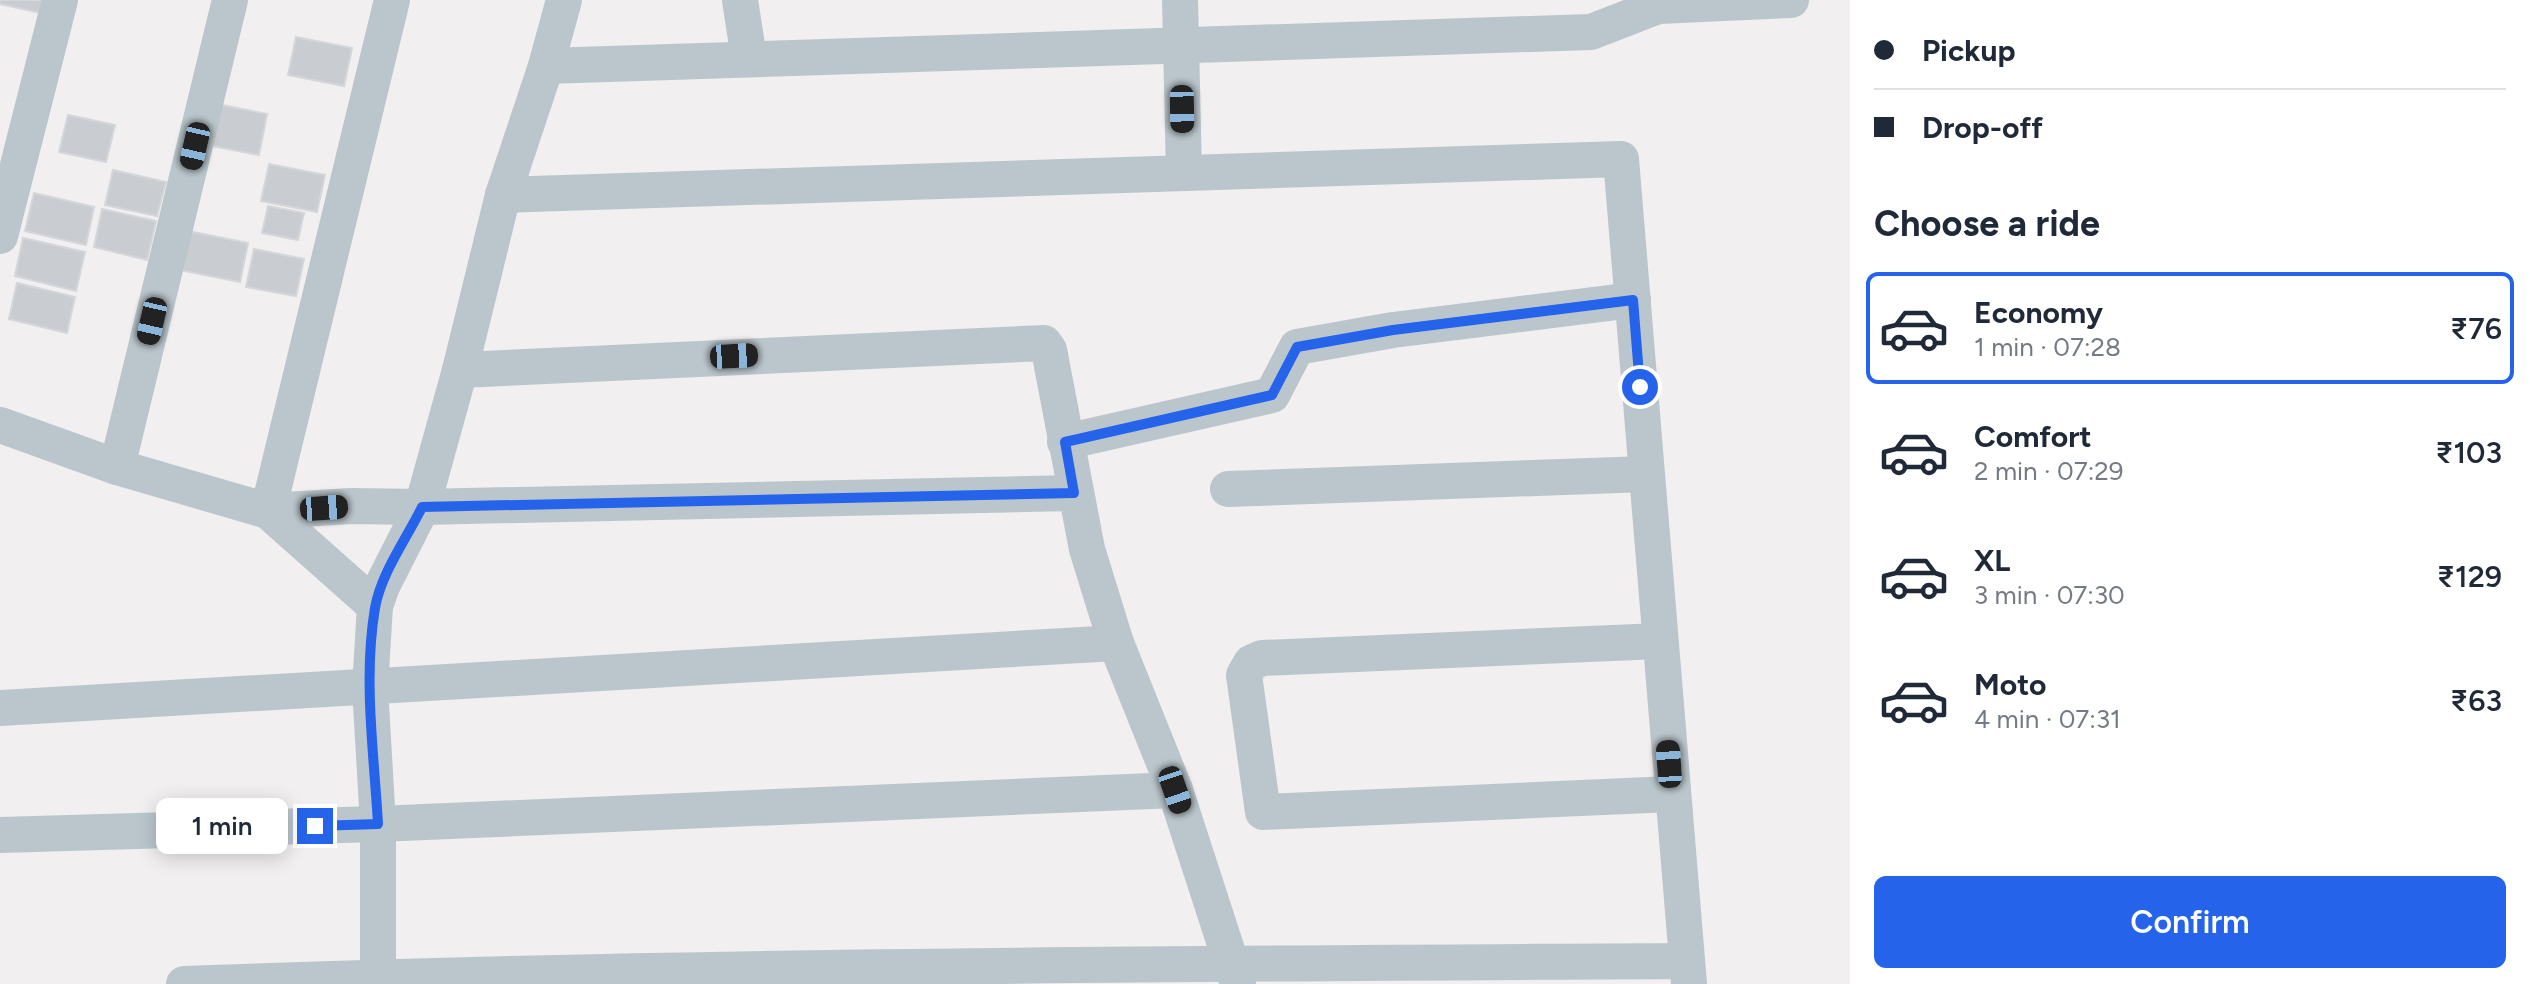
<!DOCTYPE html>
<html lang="en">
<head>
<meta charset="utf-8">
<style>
  :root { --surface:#fff; --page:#f6f6f7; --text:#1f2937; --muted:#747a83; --line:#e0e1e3; --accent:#2563eb }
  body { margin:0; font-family:Figtree,sans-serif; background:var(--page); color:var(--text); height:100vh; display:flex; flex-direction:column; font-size:30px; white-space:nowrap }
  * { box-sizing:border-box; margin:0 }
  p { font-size:26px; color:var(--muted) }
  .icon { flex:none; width:44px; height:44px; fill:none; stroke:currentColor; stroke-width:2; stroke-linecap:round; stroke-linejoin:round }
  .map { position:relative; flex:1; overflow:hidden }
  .side { display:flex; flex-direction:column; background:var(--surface); width:680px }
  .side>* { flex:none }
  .hud { display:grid; align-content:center; height:176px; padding:0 24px; background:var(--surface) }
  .end { position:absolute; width:36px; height:36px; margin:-18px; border:10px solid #2563eb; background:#fff; box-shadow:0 0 0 4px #fff }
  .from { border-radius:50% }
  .bubble { position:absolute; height:56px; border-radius:12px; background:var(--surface); box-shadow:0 4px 20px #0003; font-size:26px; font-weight:600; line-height:56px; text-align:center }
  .car { position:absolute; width:24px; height:48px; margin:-24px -12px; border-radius:10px; box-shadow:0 0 6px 2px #0007; background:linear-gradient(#222 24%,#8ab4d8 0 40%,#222 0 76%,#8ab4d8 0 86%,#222 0) }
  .hud b { display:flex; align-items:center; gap:28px; height:76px; font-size:30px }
  .hud b+b { border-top:2px solid var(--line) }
  .hud i { width:20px; height:20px; background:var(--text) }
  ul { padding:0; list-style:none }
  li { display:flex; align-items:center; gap:24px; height:112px; margin:0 16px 12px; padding:0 8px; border:4px solid transparent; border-radius:12px }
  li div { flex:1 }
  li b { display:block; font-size:30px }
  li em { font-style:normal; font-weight:600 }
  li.on { border-color:var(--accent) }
  li>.icon { width:72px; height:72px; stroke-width:1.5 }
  h2 { padding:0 24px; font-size:36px; line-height:96px }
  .primary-button { display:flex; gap:16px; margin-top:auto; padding:16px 24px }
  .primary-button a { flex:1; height:92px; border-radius:12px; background:var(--accent); color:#fff; font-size:32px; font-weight:600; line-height:92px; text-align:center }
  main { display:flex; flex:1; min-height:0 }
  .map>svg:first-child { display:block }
  .building { fill:#c9cdd1; stroke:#d3d6da; stroke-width:2 }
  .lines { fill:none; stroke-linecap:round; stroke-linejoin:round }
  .minor { stroke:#bac6cc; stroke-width:36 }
  .route { stroke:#2563eb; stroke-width:10 }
</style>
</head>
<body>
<main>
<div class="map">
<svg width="1850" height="984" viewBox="0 0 1850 984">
  <rect width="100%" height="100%" fill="#f1efef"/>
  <g class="building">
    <path d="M 0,0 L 49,0 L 45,14 L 0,4 Z"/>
    <path d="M 296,37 L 352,48 L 344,86 L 288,75 Z"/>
    <path d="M 221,105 L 267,114 L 259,155 L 212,146 Z"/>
    <path d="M 68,115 L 115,125 L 106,162 L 59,152 Z"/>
    <path d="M 269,164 L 325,175 L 317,212 L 261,201 Z"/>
    <path d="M 113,170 L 166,182 L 157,216 L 105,205 Z"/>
    <path d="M 34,193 L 94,207 L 86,245 L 25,231 Z"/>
    <path d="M 268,206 L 304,213 L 298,240 L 262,233 Z"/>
    <path d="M 102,209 L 156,221 L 147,260 L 94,247 Z"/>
    <path d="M 188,231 L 248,243 L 240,282 L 180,270 Z"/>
    <path d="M 23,238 L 85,252 L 76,291 L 15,276 Z"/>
    <path d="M 254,249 L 304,259 L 296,296 L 246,287 Z"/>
    <path d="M 17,283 L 75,297 L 67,333 L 9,319 Z"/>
  </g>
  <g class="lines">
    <g class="minor">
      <path d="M 740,0 L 749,59"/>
      <path d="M 1180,0 L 1184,173"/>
      <path d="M 546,66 L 1591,32 L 1658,6 L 1791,0"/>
      <path d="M 503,195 L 1621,159 L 1689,984"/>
      <path d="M 0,236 L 60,0"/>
      <path d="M 460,370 L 1044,343 L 1049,350 L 1087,549 L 1116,643 L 1175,790 L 1238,984"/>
      <path d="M 0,425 L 117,467 L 268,511 L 351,506 L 422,507 L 1074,493"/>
      <path d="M 1065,442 L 1272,395 L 1297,347 L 1393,330 L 1633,300"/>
      <path d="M 117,467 L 230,0"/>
      <path d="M 1228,489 L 1646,474"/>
      <path d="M 375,606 L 268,511 L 392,0"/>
      <path d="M 1660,641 L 1262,658 L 1251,663 L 1244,675 L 1263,812 L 1672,794"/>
      <path d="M 0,708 L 1116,643"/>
      <path d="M 0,835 L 378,824 L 1175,790"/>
      <path d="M 184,984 C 684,965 1186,964 1687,961"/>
      <path d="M 378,984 L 378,824 L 370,688 L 375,606 L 382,586 L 422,507 L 460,370 L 503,195 L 546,66 L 564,0"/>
    </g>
  </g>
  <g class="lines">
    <path class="route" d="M 315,826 L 378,824 C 374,753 363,679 375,608 C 381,573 407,538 422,507 L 1074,493 L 1065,442 L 1272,395 L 1297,347 L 1393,330 L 1633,300 L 1640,387"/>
  </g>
</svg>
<i class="end from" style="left:1640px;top:387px"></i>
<i class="end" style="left:315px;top:826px"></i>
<div class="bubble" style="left:156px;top:798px;width:132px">1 min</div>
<i class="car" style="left:1182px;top:109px;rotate:179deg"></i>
<i class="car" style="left:195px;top:146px;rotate:193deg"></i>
<i class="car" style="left:152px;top:321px;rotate:193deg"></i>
<i class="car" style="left:734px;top:356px;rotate:87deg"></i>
<i class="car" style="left:324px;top:508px;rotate:86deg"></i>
<i class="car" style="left:1669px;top:764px;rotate:356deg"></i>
<i class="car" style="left:1175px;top:790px;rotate:161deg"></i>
</div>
<section class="side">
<div class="hud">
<b><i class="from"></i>Pickup</b>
<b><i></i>Drop-off</b>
</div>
<h2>Choose a ride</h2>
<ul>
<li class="on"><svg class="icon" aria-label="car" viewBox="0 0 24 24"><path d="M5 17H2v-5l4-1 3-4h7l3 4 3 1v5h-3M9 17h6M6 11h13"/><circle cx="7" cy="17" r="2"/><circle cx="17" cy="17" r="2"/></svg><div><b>Economy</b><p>1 min · 07:28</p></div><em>₹76</em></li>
<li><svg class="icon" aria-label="car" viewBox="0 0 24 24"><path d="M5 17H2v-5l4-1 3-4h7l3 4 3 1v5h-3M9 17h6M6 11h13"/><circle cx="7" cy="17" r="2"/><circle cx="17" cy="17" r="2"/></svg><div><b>Comfort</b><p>2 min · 07:29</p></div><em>₹103</em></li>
<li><svg class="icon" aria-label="car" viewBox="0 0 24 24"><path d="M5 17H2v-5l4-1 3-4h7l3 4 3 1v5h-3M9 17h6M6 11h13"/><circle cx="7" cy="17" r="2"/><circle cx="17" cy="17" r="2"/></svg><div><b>XL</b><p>3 min · 07:30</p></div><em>₹129</em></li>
<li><svg class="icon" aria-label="car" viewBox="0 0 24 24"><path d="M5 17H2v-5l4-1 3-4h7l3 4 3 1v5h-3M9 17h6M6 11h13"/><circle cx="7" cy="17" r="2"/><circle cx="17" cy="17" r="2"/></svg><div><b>Moto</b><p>4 min · 07:31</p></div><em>₹63</em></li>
</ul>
<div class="primary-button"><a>Confirm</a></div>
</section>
</main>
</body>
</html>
